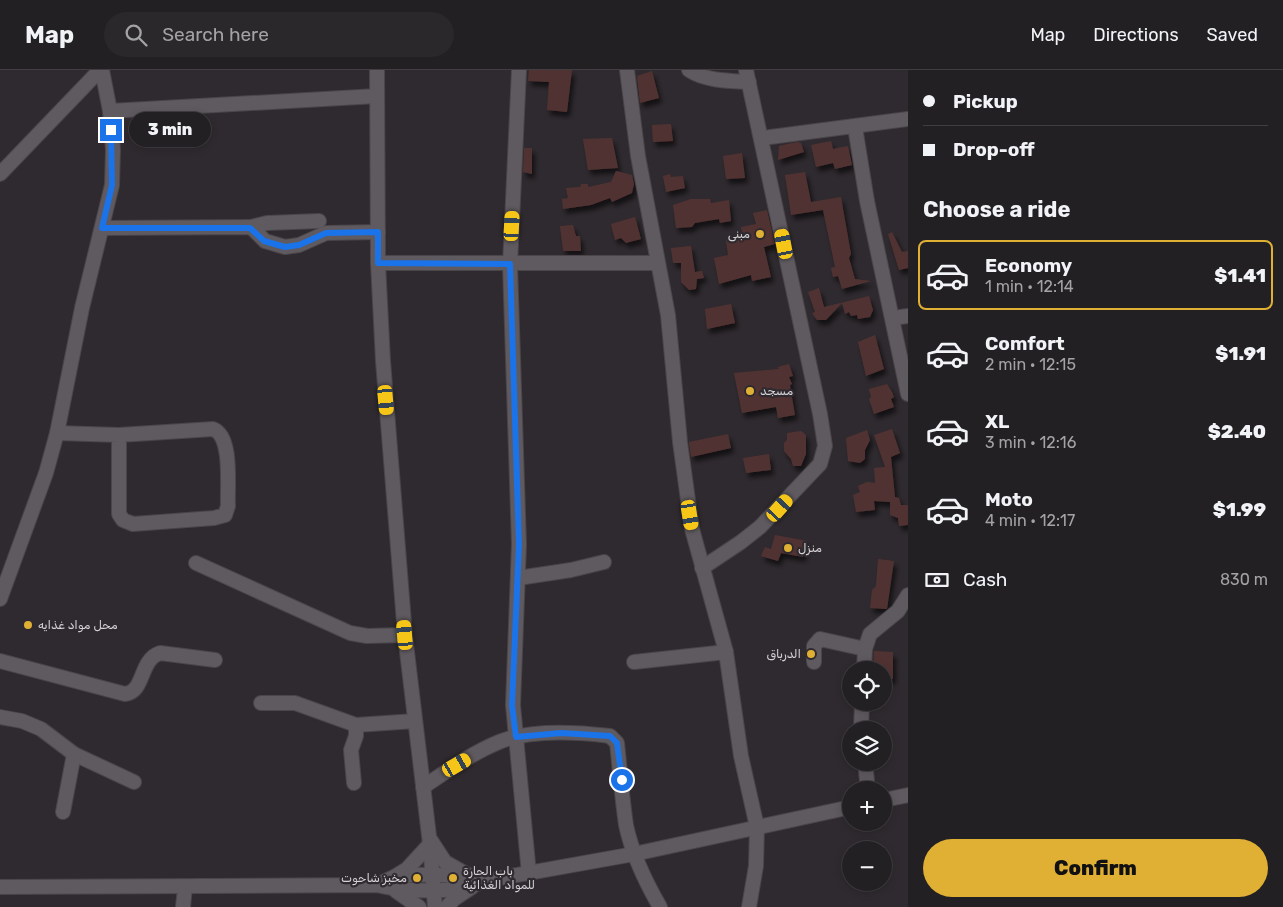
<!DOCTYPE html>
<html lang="en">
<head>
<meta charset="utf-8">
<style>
  :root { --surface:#232023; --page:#2b282b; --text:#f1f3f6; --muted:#a3a3a6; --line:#403e41; --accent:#dfb034 }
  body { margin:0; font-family:Rubik,Cairo,sans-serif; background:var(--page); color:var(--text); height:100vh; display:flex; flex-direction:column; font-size:19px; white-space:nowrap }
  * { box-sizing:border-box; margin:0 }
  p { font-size:16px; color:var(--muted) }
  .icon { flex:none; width:28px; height:28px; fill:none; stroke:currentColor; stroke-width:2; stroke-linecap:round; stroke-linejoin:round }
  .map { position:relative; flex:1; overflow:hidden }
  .details { display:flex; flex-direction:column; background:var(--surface); width:375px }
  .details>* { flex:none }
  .banner { display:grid; align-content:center; height:110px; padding:0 15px; background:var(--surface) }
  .fabs { position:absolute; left:842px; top:591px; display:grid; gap:10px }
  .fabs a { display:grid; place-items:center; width:50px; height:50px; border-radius:50%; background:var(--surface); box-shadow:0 2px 8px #0003,0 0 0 1px var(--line); font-size:25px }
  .end { position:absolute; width:22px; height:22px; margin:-11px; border:6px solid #1a73e8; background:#fff; box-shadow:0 0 0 2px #fff }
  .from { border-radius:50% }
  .bubble { position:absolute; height:35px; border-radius:18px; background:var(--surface); box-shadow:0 2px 8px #0003,0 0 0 1px var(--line); font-size:16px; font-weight:800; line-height:35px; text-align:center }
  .car { position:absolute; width:15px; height:30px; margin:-15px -8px; border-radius:6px; box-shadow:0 0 4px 1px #0007; background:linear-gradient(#f5c518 24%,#345 0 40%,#f5c518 0 76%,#345 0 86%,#f5c518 0) }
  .banner b { display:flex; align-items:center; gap:18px; height:48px; font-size:19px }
  .banner b+b { border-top:1px solid var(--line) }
  .banner i { width:12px; height:12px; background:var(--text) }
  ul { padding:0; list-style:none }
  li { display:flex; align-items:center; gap:15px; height:70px; margin:0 10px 8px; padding:0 5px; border:2px solid transparent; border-radius:8px }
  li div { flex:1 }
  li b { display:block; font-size:19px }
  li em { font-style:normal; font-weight:800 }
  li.selected { border-color:var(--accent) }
  li>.icon { width:45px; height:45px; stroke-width:1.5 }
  h2 { padding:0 15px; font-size:22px; line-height:60px }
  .pay { display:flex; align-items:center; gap:12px; height:55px; padding:0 15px; font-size:19px }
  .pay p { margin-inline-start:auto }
  .button { display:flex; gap:10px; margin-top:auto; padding:10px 15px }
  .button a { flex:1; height:58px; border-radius:30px; background:var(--accent); color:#111; font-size:20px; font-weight:800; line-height:58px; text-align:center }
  header { display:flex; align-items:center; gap:30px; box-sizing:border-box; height:70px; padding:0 25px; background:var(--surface); border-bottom:1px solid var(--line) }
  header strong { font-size:24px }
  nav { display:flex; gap:28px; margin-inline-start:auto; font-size:18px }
  .search { width:350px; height:45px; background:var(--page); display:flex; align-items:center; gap:12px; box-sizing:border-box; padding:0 18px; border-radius:28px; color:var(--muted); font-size:19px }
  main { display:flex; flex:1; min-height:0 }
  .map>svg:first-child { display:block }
  .building { fill:#513331; filter:url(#shadow) }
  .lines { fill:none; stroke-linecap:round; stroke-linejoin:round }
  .minor-casing { stroke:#494549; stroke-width:16 }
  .minor { stroke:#5f5a5f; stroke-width:14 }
  .route { stroke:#1a73e8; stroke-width:6 }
  .poi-dot { fill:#dfb034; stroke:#2f2a2f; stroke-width:2 }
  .labels { text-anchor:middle; stroke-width:4.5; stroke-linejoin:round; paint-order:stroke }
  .poi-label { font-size:12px; fill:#d6d3d6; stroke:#2f2a2f; text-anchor:start }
</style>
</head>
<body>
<header>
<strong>Map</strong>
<div class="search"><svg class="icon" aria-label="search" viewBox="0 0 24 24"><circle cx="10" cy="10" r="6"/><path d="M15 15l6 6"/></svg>Search here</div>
<nav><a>Map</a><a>Directions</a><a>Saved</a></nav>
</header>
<main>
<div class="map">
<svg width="908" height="837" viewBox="0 0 908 837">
  <defs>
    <filter id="shadow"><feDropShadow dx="3" dy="5" stdDeviation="2.5" flood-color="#0009"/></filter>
  </defs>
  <rect width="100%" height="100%" fill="#2f2a2f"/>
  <g class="building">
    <path d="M 529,0 L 572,0 L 567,42 L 547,40 L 549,12 L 528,11 Z"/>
    <path d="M 652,1 L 659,28 L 640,33 L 637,6 Z"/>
    <path d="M 671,54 L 673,71 L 653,72 L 652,55 Z"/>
    <path d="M 612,68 L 618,98 L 588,100 L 583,69 Z"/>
    <path d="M 831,71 L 833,79 L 848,76 L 852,95 L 835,99 L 833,93 L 816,97 L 811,75 Z"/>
    <path d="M 797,72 L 801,73 L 804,82 L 778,90 L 779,76 Z"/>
    <path d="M 524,78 L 532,78 L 532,104 L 523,102 Z"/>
    <path d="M 742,83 L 745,108 L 726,109 L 723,86 Z"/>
    <path d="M 616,101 L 632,105 L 634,114 L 632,123 L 612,132 L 610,128 L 591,135 L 563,139 L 562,129 L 568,128 L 566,118 L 580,117 L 581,114 L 588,114 L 588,117 L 611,112 Z"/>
    <path d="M 805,102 L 811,132 L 841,127 L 851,184 L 849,188 L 855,209 L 871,211 L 842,219 L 838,206 L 833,207 L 831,198 L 835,197 L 823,140 L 791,145 L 785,105 Z"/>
    <path d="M 670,104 L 671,107 L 683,106 L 685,118 L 666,122 L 663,106 Z"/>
    <path d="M 691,129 L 710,129 L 711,133 L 729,130 L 731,151 L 720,153 L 719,149 L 695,153 L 692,157 L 676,158 L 673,135 Z"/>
    <path d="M 767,140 L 775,174 L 764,177 L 771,207 L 752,211 L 751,205 L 719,214 L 714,188 L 728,185 L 726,170 L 743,168 L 741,157 L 756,154 L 753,143 Z"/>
    <path d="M 635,147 L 641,169 L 626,173 L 621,168 L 615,170 L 611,154 Z"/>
    <path d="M 573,155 L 576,166 L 580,166 L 581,181 L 563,181 L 560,156 Z"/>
    <path d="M 892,162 L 902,182 L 908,181 L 908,198 L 899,200 L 888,164 Z"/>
    <path d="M 691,176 L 695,202 L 702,201 L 704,208 L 697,209 L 696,219 L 689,220 L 681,212 L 681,193 L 673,193 L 671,178 Z"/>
    <path d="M 819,218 L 824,237 L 869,226 L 873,240 L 870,247 L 858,249 L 857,245 L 851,246 L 849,242 L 845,244 L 842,233 L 826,250 L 817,250 L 812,243 L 815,242 L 808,222 Z"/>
    <path d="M 731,234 L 735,253 L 707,259 L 705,239 Z"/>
    <path d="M 875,265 L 884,299 L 866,306 L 858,272 Z"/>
    <path d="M 789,294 L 793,306 L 789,307 L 792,314 L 790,315 L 795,345 L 778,348 L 776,337 L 742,343 L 734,303 L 779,299 L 778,297 Z"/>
    <path d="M 887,314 L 892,322 L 894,327 L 891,329 L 894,337 L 874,344 L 869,329 L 871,327 L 869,319 Z"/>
    <path d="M 892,359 L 900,383 L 891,387 L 895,427 L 899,428 L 901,435 L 908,435 L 908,455 L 899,456 L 898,448 L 890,445 L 890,432 L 874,431 L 875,440 L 856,442 L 853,425 L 860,422 L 858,416 L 867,412 L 875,413 L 874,398 L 885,397 L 874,365 Z"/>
    <path d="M 867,360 L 870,370 L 865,380 L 865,389 L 860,393 L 848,391 L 846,368 Z"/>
    <path d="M 801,361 L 806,365 L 806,384 L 801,396 L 793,396 L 791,389 L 784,381 L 784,373 L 787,370 L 787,363 Z"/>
    <path d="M 728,364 L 731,378 L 691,387 L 689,372 Z"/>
    <path d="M 769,384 L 771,400 L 746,403 L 743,388 Z"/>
    <path d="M 775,465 L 807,471 L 803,487 L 781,483 L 778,491 L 761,486 L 765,477 L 771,479 Z"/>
    <path d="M 878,489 L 894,491 L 887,539 L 870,538 L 872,520 L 876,516 Z"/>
    <path d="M 874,581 L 893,582 L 893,609 L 884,609 L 884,600 L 873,600 Z"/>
  </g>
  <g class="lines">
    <defs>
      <g id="minor">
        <path d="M 377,0 L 378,193 L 383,291 L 405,565 L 430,774 L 435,837"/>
        <path d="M 519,0 L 510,195 L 519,474 L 513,635 L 529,804"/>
        <path d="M 627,0 L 638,86 L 668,245 L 680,372 L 692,459 L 726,582 L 741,686 L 757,757 L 756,796 L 749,837"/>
        <path d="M 689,0 C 705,11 730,11 749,12"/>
        <path d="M 110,41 L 377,26"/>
        <path d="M 855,57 L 867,131 L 908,324"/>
        <path d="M 762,68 L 908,49"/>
        <path d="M 0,104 L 100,0"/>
        <path d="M 251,157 L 267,153 L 319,151"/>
        <path d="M 102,158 L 251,157 L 265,171 L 285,177 L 299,175 L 326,163 L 378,162"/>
        <path d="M 378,193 L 657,193"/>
        <path d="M 893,248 L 908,246"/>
        <path d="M 57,363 L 119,365 L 213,359 C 233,366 227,417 228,436 L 225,445 L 214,448 L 133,454 L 123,450 L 119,444 L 119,365"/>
        <path d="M 196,493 L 350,563 L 367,566 L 405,565"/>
        <path d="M 702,498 L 741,472 L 760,457 L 820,394 L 825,376 L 820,344 L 746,0"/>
        <path d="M 518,508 L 571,500 L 604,492"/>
        <path d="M 0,529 L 46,403 L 57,363 L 82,238 L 112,115 L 113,80 L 110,41 L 102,0"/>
        <path d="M 0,591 L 125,624 C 145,622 139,590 160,583 L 215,590"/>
        <path d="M 634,592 L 726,582"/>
        <path d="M 814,592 L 814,576 L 820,569 L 865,579"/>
        <path d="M 864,600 L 865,579 L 870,564 L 898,541 L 908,525"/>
        <path d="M 261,633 L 295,633 L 356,655 L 415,651"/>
        <path d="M 0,647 L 22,651 L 41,659 L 74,684 L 134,712"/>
        <path d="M 861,660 L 862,632"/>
        <path d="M 865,692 L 868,720"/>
        <path d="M 354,713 L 351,680 L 356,666 L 356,655"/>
        <path d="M 423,717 C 447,701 472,683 499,672 C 531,659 577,662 610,666 L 617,673 C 620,700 622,728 626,755 C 632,784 645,811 660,837"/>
        <path d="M 884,730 L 908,725"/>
        <path d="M 63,742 L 74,684"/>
        <path d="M 430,769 L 445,792 L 468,805"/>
        <path d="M 394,807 L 407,799 L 430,774"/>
        <path d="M 377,815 C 382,813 387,810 392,808 C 410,803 465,804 483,811"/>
        <path d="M 0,817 L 377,815 C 404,822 459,824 484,811 L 634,784 L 851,737"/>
        <path d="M 396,821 L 419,837"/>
        <path d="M 183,837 L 185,817"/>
        <path d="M 447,837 L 454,829 L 472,817"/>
      </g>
    </defs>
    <use href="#minor" class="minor-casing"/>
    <use href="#minor" class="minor"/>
  </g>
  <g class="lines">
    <path class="route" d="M 111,60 L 112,115 L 102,158 L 250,158 L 264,171 L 285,177 L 299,175 L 326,163 L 378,162 L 378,193 L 510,194 L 519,474 L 512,635 L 516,667 L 561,663 L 610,666 L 617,673 L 622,710"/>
  </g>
  <g class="poi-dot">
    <circle cx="760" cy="164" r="5"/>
    <circle cx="750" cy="321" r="5"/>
    <circle cx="788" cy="478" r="5"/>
    <circle cx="28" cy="555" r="5"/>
    <circle cx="811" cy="584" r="5"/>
    <circle cx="417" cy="808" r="5"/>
    <circle cx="453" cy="808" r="5"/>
  </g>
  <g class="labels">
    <g class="poi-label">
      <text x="750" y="168" text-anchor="end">مبنى</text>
      <text x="760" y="325">مسجد</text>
      <text x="798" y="482">منزل</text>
      <text x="38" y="559">محل مواد غذايه</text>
      <text x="801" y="588" text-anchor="end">الدرباق</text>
      <text x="463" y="805">باب الحارة<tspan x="463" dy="14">للمواد الغذائية</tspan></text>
      <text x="407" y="812" text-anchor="end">مخبز شاحوت</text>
    </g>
  </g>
</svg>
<div class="fabs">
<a><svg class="icon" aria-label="locate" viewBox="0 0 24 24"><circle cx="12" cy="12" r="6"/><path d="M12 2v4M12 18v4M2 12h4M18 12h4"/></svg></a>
<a><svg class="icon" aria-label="layers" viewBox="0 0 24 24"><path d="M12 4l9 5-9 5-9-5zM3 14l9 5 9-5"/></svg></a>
<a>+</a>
<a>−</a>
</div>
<i class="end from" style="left:622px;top:710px"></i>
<i class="end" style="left:111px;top:60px"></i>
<div class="bubble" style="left:129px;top:42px;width:82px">3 min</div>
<i class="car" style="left:512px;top:156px;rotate:3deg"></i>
<i class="car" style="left:784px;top:174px;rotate:349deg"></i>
<i class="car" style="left:386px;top:330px;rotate:175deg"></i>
<i class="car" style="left:780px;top:438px;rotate:42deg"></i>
<i class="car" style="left:690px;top:445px;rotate:171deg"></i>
<i class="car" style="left:405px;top:565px;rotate:355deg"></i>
<i class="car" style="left:457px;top:695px;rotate:60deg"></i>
</div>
<section class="details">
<div class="banner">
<b><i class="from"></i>Pickup</b>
<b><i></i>Drop-off</b>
</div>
<h2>Choose a ride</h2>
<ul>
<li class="selected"><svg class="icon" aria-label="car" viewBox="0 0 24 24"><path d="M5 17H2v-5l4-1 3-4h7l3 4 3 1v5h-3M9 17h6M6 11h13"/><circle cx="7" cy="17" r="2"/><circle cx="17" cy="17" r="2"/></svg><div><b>Economy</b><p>1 min · 12:14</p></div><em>$1.41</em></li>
<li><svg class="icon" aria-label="car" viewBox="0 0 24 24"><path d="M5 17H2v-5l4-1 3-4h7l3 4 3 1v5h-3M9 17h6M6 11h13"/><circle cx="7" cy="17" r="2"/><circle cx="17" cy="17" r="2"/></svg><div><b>Comfort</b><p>2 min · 12:15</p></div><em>$1.91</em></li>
<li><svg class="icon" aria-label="car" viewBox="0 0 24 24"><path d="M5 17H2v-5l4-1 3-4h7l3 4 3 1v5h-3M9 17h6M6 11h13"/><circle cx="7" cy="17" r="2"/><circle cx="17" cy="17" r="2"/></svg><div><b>XL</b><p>3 min · 12:16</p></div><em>$2.40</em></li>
<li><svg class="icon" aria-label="car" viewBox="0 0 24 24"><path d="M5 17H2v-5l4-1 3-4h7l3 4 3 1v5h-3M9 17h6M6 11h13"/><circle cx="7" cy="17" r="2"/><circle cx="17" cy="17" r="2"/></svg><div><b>Moto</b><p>4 min · 12:17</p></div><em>$1.99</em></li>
</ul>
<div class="pay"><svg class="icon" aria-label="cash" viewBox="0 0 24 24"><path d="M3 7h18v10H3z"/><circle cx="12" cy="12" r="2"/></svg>Cash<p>830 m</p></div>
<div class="button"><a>Confirm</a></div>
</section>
</main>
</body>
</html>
